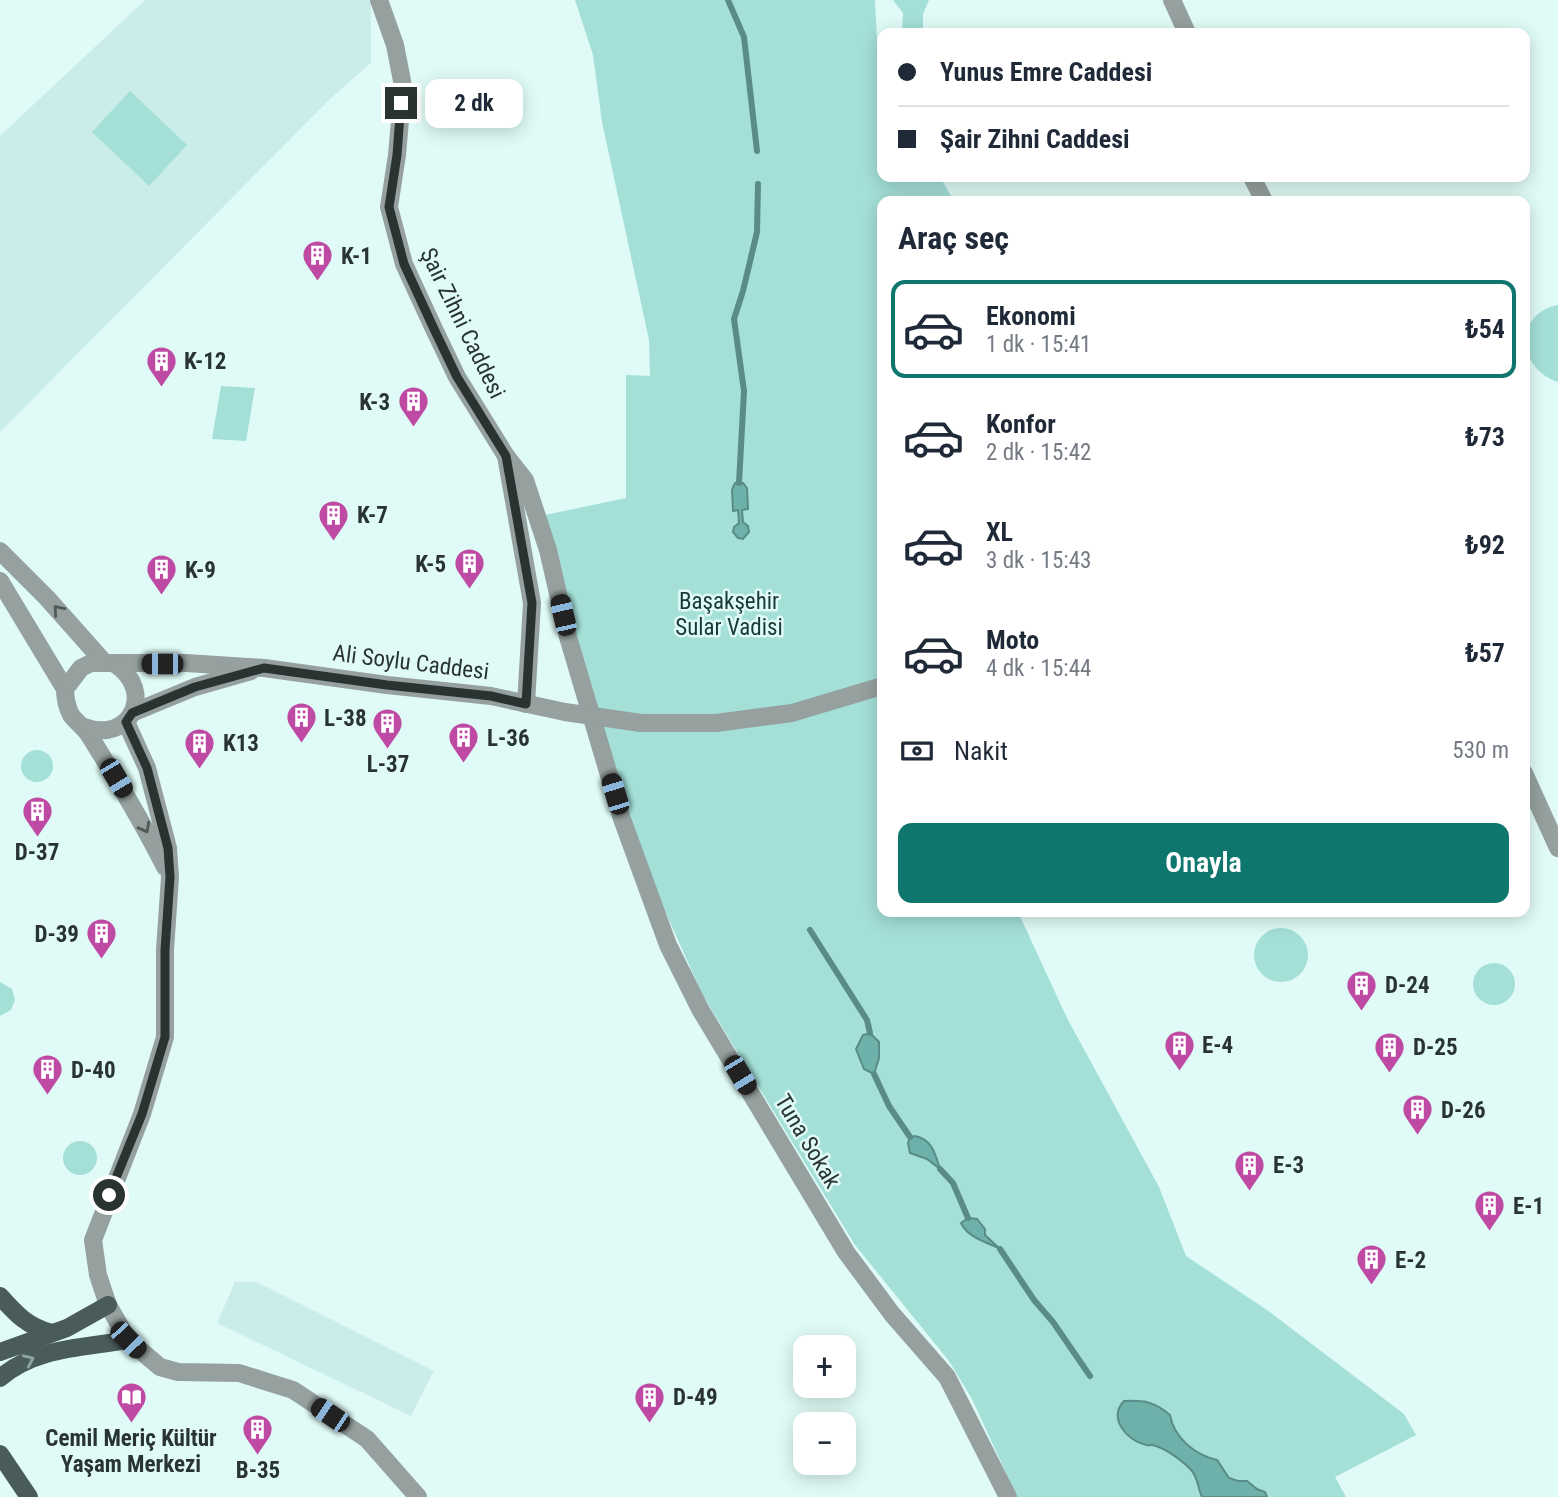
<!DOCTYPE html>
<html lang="tr">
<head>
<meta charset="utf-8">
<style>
  :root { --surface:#fff; --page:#f6f6f7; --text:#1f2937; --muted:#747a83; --line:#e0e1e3; --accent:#0f766e }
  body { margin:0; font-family:"Roboto Condensed",sans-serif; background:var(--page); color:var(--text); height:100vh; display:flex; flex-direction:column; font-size:26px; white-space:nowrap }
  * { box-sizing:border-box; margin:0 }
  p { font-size:23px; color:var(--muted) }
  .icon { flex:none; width:38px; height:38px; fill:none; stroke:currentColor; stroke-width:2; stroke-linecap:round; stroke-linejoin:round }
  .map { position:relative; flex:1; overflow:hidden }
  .drawer { position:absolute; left:877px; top:196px; width:653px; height:721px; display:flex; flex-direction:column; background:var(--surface); border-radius:14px; box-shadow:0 4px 18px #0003 }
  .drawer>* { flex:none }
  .banner { position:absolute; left:877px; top:28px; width:653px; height:154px; border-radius:14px; box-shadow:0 4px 18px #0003; display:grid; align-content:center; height:154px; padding:0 21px; background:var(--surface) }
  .tools { position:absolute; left:793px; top:1335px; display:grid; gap:14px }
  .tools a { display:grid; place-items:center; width:63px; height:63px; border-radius:14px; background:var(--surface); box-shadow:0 4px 18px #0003; font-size:35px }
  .end { position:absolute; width:32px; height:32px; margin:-16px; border:9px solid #293432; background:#fff; box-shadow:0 0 0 4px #fff }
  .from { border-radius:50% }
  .bubble { position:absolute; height:49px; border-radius:14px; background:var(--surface); box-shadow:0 4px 18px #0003; font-size:23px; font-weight:700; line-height:49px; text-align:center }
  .car { position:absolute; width:21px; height:42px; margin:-21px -10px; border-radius:9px; box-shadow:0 0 5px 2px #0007; background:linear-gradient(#222 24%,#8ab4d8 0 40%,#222 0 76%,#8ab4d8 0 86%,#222 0) }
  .banner b { display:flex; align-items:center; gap:24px; height:66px; font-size:26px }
  .banner b+b { border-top:2px solid var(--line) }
  .banner i { width:18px; height:18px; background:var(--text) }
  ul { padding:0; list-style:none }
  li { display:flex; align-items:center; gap:21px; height:98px; margin:0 14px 10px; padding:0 7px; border:4px solid transparent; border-radius:14px }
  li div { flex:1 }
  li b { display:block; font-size:26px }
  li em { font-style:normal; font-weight:700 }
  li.selected { border-color:var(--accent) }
  li>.icon { width:63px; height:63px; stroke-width:1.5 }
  h2 { padding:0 21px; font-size:32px; line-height:84px }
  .pay { display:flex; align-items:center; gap:18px; height:77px; padding:0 21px; font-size:26px }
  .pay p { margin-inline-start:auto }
  .cta { display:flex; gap:14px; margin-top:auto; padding:14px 21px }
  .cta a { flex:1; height:80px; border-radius:14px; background:var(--accent); color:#fff; font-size:28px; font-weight:700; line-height:80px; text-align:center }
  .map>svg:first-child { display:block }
  .built { fill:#caede9 }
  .green { fill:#a4dfd8 }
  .water { fill:#6eb1aa; stroke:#598c86; stroke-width:2 }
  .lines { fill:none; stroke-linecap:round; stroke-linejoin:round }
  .stream { stroke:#598c86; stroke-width:6 }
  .minor { stroke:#95a09f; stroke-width:18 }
  .major { stroke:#495c5a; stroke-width:18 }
  .oneway { stroke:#4f5a58 }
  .oneway2 { stroke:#8da4a1 }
  .route { stroke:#293432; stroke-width:9 }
  .labels { text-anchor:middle; stroke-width:5; stroke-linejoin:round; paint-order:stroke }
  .poi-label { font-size:23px; font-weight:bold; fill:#293432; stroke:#e0fbf7; text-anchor:start }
  .street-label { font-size:23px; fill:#293432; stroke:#e0fbf7 }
  .park-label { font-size:23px; fill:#183a37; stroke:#e0fbf7 }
</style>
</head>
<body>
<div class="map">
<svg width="1558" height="1497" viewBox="0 0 1558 1497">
  <rect width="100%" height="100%" fill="#e0fbf7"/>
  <g class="built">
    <path d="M 145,0 L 371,0 L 371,63 L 330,99 L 0,432 L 0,136 Z"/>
    <path d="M 235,1282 L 257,1282 L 434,1371 L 411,1416 L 217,1323 Z"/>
  </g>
  <g class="green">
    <path d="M 575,0 L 875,0 L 878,61 L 882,69 L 882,177 L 940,177 L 954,201 L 882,201 L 882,912 L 1018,912 L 1067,1018 L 1159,1187 L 1186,1256 L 1267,1310 L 1404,1414 L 1416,1435 L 1335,1477 L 1346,1497 L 1017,1497 L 972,1399 L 949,1361 L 855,1245 L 702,994 L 650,877 L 593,700 L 545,515 L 626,498 L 626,375 L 650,376 L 649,340 L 602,122 L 593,55 Z"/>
    <path d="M 893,0 L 929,0 L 923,14 L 923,33 L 902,33 L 903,13 Z"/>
    <path d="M 130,91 L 187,145 L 149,186 L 92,132 Z"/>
    <path d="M 1558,305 L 1558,382 C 1516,368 1514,313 1558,305 Z"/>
    <path d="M 221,386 L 255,388 L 246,441 L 212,439 Z"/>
    <circle cx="37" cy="766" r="16"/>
    <circle cx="1281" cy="955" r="27"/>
    <circle cx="1494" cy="984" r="21"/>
    <path d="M 0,982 L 12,989 L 15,1000 L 11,1010 L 0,1016 Z"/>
    <circle cx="80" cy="1158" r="17"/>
  </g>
  <g class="water">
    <path d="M 735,483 L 743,483 L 747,488 L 748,509 L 742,510 L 743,522 L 748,526 L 749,532 L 743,539 L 738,538 L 733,532 L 734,527 L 739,523 L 738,510 L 733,511 L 732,490 Z"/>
    <path d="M 870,1033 L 879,1042 L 879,1058 L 874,1074 L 864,1069 L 856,1049 L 863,1035 Z"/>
    <path d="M 915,1136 C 933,1140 935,1154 940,1169 L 927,1159 L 910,1153 L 908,1143 L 910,1137 Z"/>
    <path d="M 968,1218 L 977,1219 L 985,1229 L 985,1235 L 1000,1249 C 987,1242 968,1238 961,1223 Z"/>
    <path d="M 1124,1401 C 1144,1400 1155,1402 1170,1415 C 1174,1438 1195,1455 1217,1460 L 1229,1478 L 1238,1481 L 1247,1481 L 1257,1489 L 1265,1492 L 1267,1497 L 1202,1497 C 1198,1489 1198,1478 1192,1471 C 1184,1462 1168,1450 1156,1446 C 1149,1444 1152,1446 1146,1445 C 1126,1440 1108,1418 1124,1401 Z"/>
  </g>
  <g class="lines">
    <g class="stream">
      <path d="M 728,0 L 744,37 L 757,151"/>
      <path d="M 739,483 L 744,391 L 734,319 L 743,291 L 757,232 L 758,184"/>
      <path d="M 810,930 L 867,1020 L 870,1033"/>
      <path d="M 874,1074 L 889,1106 L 910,1137"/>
      <path d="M 940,1169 L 953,1183 L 968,1218"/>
      <path d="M 1000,1249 L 1034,1300 L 1053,1322 L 1090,1376"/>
    </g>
    <g class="minor">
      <path d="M 379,0 L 395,45 L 403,86 L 397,155 L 389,207 L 404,264 L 434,329 L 457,377 L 506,456 L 532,603 L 526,704"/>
      <path d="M 1172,0 L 1187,33"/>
      <path d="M 1252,177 L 1264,201"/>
      <path d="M 506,456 L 525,480 L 548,550 L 568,637 L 622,819 L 668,945 L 700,1009 L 846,1252 L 892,1314 L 947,1377 L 1008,1497"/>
      <path d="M 0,551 L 47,598 L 103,661"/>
      <path d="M 0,581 L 65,689 C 65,697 67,707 71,715 C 76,722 84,727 89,735 C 116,778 142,821 165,867"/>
      <path d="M 65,689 L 81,668 L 91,663 L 186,663 L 264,668 L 387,685 L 491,696 L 565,712 L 641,723 L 716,723 L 792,713 L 882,686"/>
      <path d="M 132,713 L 195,687 L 251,671"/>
      <path d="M 126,722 L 147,768 L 168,848 L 170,877 L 165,950 L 165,1037 L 142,1114 L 93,1240 L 98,1275 L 108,1305 L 128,1340 L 160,1367 L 178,1372 L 239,1373 L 293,1390 L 367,1439 L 418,1497"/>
      <path d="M 84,727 C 131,744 156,691 115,664"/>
      <path d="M 1524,773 L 1558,848"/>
    </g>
    <g class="major">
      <path d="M 0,1296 C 16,1314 28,1327 52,1333"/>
      <path d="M 0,1352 L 67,1328 L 108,1305"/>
      <path d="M 0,1378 C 36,1347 84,1348 128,1340"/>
      <path d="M 0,1454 L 29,1497"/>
    </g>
  </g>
  <defs><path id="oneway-chevron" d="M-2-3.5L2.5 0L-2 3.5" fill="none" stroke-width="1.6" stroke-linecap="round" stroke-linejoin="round" transform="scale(1.75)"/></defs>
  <g class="oneway">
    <use href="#oneway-chevron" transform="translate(58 610) rotate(-131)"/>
    <use href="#oneway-chevron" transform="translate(145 828) rotate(62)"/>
  </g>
  <use class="oneway2" href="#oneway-chevron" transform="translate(29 1360) rotate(-24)"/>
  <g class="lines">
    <path class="route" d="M 109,1195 L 142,1114 L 165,1037 L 165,950 L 170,877 L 168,848 L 147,768 L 126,722 L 132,713 L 195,687 L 264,668 L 387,685 L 491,696 L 526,704 L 532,603 L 506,456 L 457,377 L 434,329 L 404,264 L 389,207 L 397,155 L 401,103"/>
  </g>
  <defs>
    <symbol id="building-pin" viewBox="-11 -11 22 30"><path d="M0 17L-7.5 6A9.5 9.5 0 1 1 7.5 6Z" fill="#be4aa4" stroke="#e0fbf7"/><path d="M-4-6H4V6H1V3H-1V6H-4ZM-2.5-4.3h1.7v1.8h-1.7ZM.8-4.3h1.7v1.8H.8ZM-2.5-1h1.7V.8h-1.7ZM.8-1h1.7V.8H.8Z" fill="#fff"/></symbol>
    <symbol id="library-pin" viewBox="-11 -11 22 30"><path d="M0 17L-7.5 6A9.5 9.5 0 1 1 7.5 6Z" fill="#be4aa4" stroke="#e0fbf7"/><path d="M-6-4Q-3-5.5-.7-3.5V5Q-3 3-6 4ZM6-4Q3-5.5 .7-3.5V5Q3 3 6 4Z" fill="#fff"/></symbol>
  </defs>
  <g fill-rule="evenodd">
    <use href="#building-pin" x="300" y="238" width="35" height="47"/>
    <use href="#building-pin" x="144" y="344" width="35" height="47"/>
    <use href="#building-pin" x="396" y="384" width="35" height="47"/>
    <use href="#building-pin" x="316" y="498" width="35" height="47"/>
    <use href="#building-pin" x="452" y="546" width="35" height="47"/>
    <use href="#building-pin" x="144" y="552" width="35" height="47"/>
    <use href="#building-pin" x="284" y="700" width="35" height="47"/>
    <use href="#building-pin" x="370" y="706" width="35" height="47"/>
    <use href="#building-pin" x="446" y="720" width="35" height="47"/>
    <use href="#building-pin" x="182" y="726" width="35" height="47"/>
    <use href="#building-pin" x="20" y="794" width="35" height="47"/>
    <use href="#building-pin" x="84" y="916" width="35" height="47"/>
    <use href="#building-pin" x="1344" y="968" width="35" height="47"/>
    <use href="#building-pin" x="1162" y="1028" width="35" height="47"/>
    <use href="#building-pin" x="1372" y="1030" width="35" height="47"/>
    <use href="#building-pin" x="30" y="1052" width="35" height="47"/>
    <use href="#building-pin" x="1400" y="1092" width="35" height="47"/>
    <use href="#building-pin" x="1232" y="1148" width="35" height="47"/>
    <use href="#building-pin" x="1472" y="1188" width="35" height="47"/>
    <use href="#building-pin" x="1354" y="1242" width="35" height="47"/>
    <use href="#library-pin" x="114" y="1380" width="35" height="47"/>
    <use href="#building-pin" x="632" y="1380" width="35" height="47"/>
    <use href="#building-pin" x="240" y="1412" width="35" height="47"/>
  </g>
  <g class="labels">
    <g class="poi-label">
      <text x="341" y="264">K-1</text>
      <text x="184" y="369">K-12</text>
      <text x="390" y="410" text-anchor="end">K-3</text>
      <text x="357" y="523">K-7</text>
      <text x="446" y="572" text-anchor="end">K-5</text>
      <text x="185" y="578">K-9</text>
      <text x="324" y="726">L-38</text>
      <text x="487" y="746">L-36</text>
      <text x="223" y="751">K13</text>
      <text x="388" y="772" text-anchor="middle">L-37</text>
      <text x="37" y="860" text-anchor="middle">D-37</text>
      <text x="79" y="942" text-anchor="end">D-39</text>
      <text x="1385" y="993">D-24</text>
      <text x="1202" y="1053">E-4</text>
      <text x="1413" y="1055">D-25</text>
      <text x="71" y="1078">D-40</text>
      <text x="1441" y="1118">D-26</text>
      <text x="1273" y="1173">E-3</text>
      <text x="1513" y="1214">E-1</text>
      <text x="1395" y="1268">E-2</text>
      <text x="673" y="1405">D-49</text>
      <text x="131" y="1446" text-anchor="middle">Cemil Meriç Kültür<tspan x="131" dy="26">Yaşam Merkezi</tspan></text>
      <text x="258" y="1478" text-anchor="middle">B-35</text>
    </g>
    <g class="street-label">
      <text transform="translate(463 323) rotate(64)" y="8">Şair Zihni Caddesi</text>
      <text transform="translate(411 662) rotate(7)" y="8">Ali Soylu Caddesi</text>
      <text transform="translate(808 1141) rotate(59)" y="8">Tuna Sokak</text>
    </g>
    <g class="park-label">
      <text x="729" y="609">Başakşehir<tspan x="729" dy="26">Sular Vadisi</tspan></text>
    </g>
  </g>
</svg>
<div class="tools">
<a>+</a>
<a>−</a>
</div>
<i class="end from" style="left:109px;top:1195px"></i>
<i class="end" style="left:401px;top:103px"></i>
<div class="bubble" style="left:425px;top:79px;width:98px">2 dk</div>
<i class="car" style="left:563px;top:615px;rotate:347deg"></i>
<i class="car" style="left:162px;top:664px;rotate:270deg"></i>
<i class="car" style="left:116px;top:778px;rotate:149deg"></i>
<i class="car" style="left:615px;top:794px;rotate:343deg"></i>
<i class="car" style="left:740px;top:1075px;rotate:149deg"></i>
<i class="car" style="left:128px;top:1340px;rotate:136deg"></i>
<i class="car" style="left:330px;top:1415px;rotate:304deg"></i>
<div class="banner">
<b><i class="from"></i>Yunus Emre Caddesi</b>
<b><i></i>Şair Zihni Caddesi</b>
</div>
<section class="drawer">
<h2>Araç seç</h2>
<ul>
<li class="selected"><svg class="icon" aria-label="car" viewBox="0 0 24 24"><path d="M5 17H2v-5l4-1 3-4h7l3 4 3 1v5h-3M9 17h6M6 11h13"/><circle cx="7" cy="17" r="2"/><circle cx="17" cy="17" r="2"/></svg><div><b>Ekonomi</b><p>1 dk · 15:41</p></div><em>₺54</em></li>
<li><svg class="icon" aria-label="car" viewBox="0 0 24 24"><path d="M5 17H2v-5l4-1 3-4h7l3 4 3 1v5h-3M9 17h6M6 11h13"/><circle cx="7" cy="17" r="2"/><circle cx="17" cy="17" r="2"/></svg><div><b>Konfor</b><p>2 dk · 15:42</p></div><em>₺73</em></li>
<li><svg class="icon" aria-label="car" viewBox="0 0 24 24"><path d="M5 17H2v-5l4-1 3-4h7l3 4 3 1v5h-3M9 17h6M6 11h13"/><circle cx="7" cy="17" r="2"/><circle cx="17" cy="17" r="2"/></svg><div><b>XL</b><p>3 dk · 15:43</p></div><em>₺92</em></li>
<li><svg class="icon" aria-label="car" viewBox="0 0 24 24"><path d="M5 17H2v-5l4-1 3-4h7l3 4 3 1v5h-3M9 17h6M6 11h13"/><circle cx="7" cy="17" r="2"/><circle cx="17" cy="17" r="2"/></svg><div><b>Moto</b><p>4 dk · 15:44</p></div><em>₺57</em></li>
</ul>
<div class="pay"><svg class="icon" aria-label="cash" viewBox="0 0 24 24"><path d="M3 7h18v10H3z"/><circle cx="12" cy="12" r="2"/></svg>Nakit<p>530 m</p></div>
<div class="cta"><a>Onayla</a></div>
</section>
</div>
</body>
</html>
